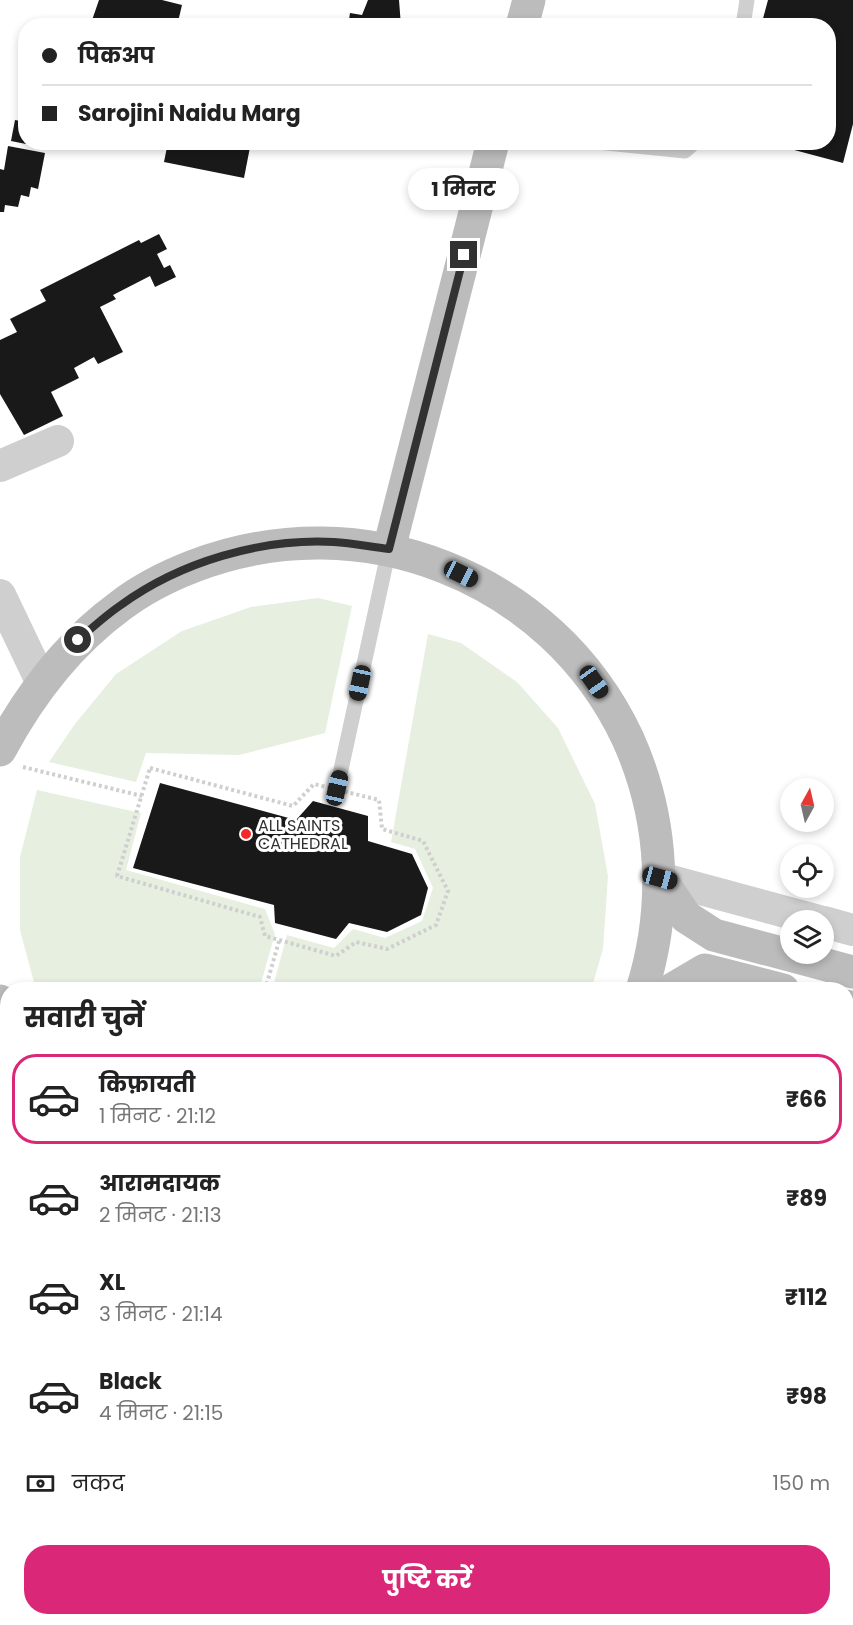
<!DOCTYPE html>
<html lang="hi">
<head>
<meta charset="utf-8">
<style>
  :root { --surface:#fff; --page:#f6f6f6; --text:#222; --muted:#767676; --line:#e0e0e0; --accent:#db2777 }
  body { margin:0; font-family:Poppins,"Noto Sans Devanagari",sans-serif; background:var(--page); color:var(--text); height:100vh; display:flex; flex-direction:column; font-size:22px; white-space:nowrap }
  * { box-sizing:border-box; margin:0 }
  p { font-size:20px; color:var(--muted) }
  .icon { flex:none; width:33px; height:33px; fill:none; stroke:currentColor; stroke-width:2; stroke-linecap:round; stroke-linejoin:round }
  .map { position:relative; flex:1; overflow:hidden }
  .sheet { position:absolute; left:0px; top:982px; width:854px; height:644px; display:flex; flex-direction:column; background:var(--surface); border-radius:24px 24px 0 0; box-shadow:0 3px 9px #0003 }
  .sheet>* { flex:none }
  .guide { position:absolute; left:18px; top:18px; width:818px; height:132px; border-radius:24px; box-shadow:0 3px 9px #0003; display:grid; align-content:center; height:132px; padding:0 24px; background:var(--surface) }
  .needle { width:39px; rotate:8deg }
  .buttons { position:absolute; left:780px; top:778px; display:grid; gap:12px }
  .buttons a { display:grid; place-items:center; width:54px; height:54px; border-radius:50%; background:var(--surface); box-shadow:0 3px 9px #0003; font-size:30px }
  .end { position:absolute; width:27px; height:27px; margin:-14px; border:8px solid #323232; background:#fff; box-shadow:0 0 0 3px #fff }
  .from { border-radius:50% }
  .bubble { position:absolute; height:42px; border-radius:21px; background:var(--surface); box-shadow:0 3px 9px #0003; font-size:20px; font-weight:700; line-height:42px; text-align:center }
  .car { position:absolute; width:18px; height:36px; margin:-18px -9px; border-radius:8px; box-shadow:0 0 4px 2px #0007; background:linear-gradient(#222 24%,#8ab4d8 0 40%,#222 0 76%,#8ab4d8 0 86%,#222 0) }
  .guide b { display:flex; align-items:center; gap:21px; height:57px; font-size:22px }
  .guide b+b { border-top:2px solid var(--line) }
  .guide i { width:15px; height:15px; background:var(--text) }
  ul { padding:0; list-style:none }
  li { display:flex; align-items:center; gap:18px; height:90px; margin:0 12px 9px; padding:0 12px; border:3px solid transparent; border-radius:24px }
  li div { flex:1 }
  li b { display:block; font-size:22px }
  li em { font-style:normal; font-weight:700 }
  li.current { border-color:var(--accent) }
  li>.icon { width:54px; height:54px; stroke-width:1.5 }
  h2 { padding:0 24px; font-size:27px; line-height:72px }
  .pay { display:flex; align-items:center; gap:15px; height:66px; padding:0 24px; font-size:22px }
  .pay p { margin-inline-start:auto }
  .action { display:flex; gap:12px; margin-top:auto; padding:12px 24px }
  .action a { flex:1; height:69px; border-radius:24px; background:var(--accent); color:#fff; font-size:24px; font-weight:700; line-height:69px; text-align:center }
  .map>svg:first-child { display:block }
  .green { fill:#e7efe0 }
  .building { fill:#191919 }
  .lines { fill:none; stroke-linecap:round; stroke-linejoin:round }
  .path { stroke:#cfcfcf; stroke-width:4; stroke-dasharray:3 3; stroke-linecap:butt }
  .service { stroke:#cfcfcf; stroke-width:15 }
  .minor { stroke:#cfcfcf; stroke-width:32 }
  .secondary { stroke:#bcbcbc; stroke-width:33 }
  .route { stroke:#323232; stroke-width:8 }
  .poi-dot { fill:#f52a28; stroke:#fff; stroke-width:2 }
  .labels { text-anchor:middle; stroke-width:6; stroke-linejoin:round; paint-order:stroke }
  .poi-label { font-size:16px; fill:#323232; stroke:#fff; text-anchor:start }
</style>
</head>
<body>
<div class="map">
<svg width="853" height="1625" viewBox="0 0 853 1625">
  <rect width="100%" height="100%" fill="#fff"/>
  <g class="green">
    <path d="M 318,598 L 352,606 L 325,733 L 239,755 L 146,753 L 136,782 L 49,762 L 75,724 L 116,674 L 182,631 L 251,607 Z"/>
    <path d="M 428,634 L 461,643 L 517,682 L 558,728 L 595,804 L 608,876 L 603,949 L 591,990 L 272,990 L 287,935 L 334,948 L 353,929 L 385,938 L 422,921 L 433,888 L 415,849 L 391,842 Z"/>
    <path d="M 37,790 L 141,813 L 126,870 L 265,909 L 275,934 L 259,990 L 36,990 L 20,930 L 20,857 Z"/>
  </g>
  <g class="building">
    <path d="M 99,0 L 162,0 L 182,5 L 177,26 L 90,26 Z"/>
    <path d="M 368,0 L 399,0 L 401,26 L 348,26 L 350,13 L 362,15 Z"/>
    <path d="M 768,0 L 853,0 L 853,124 L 843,163 L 768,143 L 828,142 L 828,26 L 761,26 Z"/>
    <path d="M 15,120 L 26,122 L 26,144 L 11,141 Z"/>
    <path d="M 168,142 L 251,142 L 244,178 L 164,162 Z"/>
    <path d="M 8,146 L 45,153 L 38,189 L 31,187 L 29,197 L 21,195 L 18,207 L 5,205 L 4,212 L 0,212 L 0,169 L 4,170 Z"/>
    <path d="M 159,234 L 167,249 L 157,254 L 164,268 L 170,265 L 176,277 L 155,287 L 150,276 L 113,295 L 116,299 L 100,307 L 123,352 L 98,364 L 94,357 L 74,368 L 79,378 L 51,392 L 63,416 L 24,435 L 0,394 L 0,340 L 17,332 L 10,319 L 46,301 L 40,290 L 139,240 L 141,243 Z"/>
    <path d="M 160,783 L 296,820 L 313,801 L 368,816 L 368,841 L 412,854 L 428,888 L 421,915 L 387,932 L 349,923 L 336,939 L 275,923 L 274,905 L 133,868 Z"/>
    <path d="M 846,1279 L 853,1281 L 853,1398 L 846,1397 Z"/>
    <path d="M 432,1618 L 499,1618 L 498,1625 L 443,1625 L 431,1622 Z"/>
    <path d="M 579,1618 L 635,1618 L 655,1624 L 578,1625 Z"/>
    <path d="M 727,1618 L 737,1618 L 760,1625 L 725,1625 Z"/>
  </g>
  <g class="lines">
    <g class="path">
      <path d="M 23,767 L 142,796"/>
      <path d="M 150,768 L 293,806 L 314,784 L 379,800 L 382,829 L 423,841 L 448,891 L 436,925 L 387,949 L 356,942 L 336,956 L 265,936 L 260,917 L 117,876 Z"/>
      <path d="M 265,990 L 279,941"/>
    </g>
    <g class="service">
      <path d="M 743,26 L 747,0"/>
      <path d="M 597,142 L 685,151 L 695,142"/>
      <path d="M 337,788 L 389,549"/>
      <path d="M 329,1618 L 332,1625"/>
    </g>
    <g class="minor">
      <path d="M 0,466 L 58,441"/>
      <path d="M 0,595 L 42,683"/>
      <path d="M 660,878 L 819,921"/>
      <path d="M 824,922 L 853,930"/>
      <path d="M 846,1048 L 853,1049"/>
    </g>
    <g class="secondary">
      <path d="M 522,26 L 529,0"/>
      <path d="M 389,549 L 493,142"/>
      <path d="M 0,750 C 30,694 68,644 120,606 C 142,589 168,576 194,566 C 361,502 552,576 628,739 C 664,819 668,907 642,990"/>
      <path d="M 660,878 L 686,917 L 714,935 L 853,972"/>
      <path d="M 671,990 L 705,970 L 783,990"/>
      <path d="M 0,1001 L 8,1018"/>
      <path d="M 846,1006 L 853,1008"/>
      <path d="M 109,1625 L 111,1618"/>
    </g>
  </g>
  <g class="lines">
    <path class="route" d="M 78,640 C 92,628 106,615 121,605 C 180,562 261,538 334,542 C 352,543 371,547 389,549 L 464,255"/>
  </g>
  <circle class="poi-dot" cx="246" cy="834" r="6"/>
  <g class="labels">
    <g class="poi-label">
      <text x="258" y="831">ALL SAINTS<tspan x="258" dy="18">CATHEDRAL</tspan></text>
    </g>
  </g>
</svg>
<div class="buttons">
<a><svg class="needle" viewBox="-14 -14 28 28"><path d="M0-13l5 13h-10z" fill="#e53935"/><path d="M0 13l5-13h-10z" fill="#767676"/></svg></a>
<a><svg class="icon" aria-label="locate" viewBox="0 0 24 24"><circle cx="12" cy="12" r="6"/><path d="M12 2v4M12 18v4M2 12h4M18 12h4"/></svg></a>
<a><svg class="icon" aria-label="layers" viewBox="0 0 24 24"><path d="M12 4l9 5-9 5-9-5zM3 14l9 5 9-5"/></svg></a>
</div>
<i class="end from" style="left:78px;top:640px"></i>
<i class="end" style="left:464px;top:255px"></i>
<div class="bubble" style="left:408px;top:168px;width:111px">1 मिनट</div>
<i class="car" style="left:461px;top:574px;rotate:116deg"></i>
<i class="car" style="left:594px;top:682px;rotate:145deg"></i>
<i class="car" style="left:360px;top:683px;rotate:192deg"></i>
<i class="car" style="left:337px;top:788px;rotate:13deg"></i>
<i class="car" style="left:660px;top:878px;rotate:105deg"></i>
<div class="guide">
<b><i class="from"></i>पिकअप</b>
<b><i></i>Sarojini Naidu Marg</b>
</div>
<section class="sheet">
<h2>सवारी चुनें</h2>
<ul>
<li class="current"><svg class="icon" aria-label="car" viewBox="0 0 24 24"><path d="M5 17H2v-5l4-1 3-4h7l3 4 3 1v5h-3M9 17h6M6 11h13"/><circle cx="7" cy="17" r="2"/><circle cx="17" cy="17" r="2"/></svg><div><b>किफ़ायती</b><p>1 मिनट · 21:12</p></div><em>₹66</em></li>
<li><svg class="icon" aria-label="car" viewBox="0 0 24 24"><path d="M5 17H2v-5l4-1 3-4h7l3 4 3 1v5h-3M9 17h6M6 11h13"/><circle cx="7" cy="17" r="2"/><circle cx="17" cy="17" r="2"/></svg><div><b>आरामदायक</b><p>2 मिनट · 21:13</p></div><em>₹89</em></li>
<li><svg class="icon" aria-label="car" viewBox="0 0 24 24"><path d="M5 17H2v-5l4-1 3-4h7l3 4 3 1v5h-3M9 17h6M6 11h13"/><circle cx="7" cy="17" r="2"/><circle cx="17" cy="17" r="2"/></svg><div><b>XL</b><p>3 मिनट · 21:14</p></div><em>₹112</em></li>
<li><svg class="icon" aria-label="car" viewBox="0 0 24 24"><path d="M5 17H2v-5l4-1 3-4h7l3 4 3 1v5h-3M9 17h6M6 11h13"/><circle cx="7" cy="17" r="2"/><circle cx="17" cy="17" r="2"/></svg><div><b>Black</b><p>4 मिनट · 21:15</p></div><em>₹98</em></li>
</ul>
<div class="pay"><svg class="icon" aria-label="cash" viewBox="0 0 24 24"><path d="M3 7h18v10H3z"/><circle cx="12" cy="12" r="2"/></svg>नकद<p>150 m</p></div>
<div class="action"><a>पुष्टि करें</a></div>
</section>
</div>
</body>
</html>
